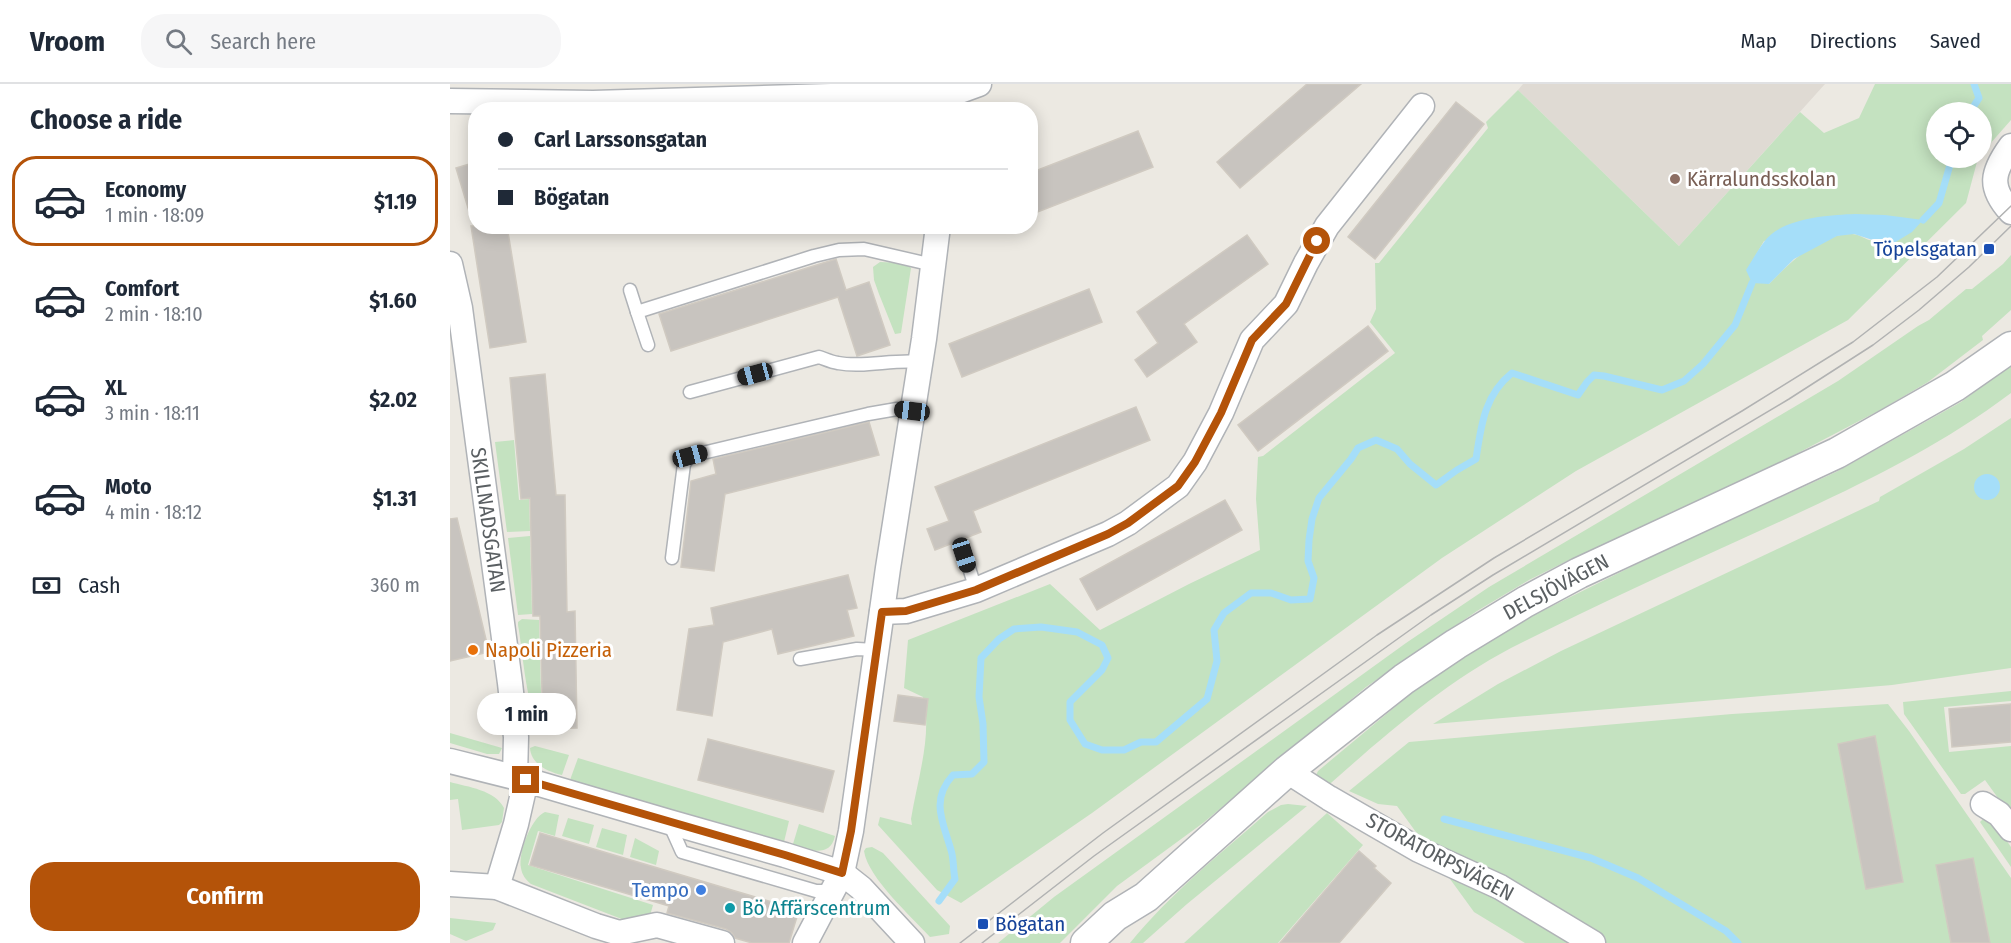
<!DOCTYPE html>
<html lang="en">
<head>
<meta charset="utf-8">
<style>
  :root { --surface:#fff; --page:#f6f6f7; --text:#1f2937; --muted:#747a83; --line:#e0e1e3; --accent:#b45309 }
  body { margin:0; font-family:"Fira Sans Condensed",sans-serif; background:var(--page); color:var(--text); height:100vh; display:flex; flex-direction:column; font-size:22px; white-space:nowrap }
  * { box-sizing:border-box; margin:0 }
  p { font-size:20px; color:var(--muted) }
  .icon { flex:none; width:33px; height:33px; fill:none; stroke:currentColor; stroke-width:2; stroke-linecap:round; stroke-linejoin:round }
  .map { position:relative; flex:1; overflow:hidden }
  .details { display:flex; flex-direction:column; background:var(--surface); width:450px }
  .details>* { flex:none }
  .hud { position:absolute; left:18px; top:18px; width:570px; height:132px; border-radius:24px; box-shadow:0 3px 15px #0003; display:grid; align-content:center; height:132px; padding:0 30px; background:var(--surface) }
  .fabs { position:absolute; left:1476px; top:18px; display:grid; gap:12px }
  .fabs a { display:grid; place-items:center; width:66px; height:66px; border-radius:50%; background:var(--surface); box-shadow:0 3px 15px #0003; font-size:30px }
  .end { position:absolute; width:27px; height:27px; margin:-14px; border:8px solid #b45309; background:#fff; box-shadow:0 0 0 3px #fff }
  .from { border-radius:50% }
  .bubble { position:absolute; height:42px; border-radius:21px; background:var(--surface); box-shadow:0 3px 15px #0003; font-size:20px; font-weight:700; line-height:42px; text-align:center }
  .car { position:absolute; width:18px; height:36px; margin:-18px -9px; border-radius:8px; box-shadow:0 0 4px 2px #0007; background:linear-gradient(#222 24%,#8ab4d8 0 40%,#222 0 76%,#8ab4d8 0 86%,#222 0) }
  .hud b { display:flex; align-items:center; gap:21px; height:57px; font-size:22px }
  .hud b+b { border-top:2px solid var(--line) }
  .hud i { width:15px; height:15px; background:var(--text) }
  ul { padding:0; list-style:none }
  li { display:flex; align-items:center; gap:18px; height:90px; margin:0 12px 9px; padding:0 18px; border:3px solid transparent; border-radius:24px }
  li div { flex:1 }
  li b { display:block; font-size:22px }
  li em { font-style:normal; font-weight:700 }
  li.on { border-color:var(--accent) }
  li>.icon { width:54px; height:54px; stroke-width:1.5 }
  h2 { padding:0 30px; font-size:27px; line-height:72px }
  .pay { display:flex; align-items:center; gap:15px; height:66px; padding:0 30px; font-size:22px }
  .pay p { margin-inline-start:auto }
  .cta { display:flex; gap:12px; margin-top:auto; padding:12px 30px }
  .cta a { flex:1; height:69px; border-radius:24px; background:var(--accent); color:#fff; font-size:24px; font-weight:700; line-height:69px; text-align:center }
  header { display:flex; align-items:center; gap:36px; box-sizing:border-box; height:84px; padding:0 30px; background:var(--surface); border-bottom:2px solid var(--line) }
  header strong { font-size:28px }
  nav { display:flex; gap:33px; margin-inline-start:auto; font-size:21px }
  .search { width:420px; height:54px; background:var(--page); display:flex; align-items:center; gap:15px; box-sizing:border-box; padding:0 21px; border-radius:24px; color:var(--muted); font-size:22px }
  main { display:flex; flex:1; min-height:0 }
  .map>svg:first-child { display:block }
  .education { fill:#dfdad3 }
  .green { fill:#c4e2c0; fill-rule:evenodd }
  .water { fill:#a5def9 }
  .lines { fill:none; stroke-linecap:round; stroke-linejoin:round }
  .stream { stroke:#a5def9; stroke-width:7 }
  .building { fill:#c8c4bf; stroke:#d0cac1; stroke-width:1.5 }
  .service-casing { stroke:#b0b3b7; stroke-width:15 }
  .minor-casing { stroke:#b0b3b7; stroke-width:27 }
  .tertiary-casing { stroke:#b0b3b7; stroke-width:33 }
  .service { stroke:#fff; stroke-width:12 }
  .minor { stroke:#fff; stroke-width:24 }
  .tertiary { stroke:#fff; stroke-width:30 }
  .tram { stroke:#b1b2b2; stroke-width:1.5 }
  .route { stroke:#b45309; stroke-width:8 }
  .education-dot { fill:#8d6e63; stroke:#fff; stroke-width:2 }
  .transit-dot { fill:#1a4fb4; stroke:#fff; stroke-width:2 }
  .food-dot { fill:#e8710a; stroke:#fff; stroke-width:2 }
  .shop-dot { fill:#3f7fe0; stroke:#fff; stroke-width:2 }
  .culture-dot { fill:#0f9aa8; stroke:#fff; stroke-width:2 }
  .labels { text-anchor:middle; stroke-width:6; stroke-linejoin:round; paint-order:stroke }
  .education-label { font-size:21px; fill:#785e54; stroke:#fff; text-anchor:start }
  .transit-label { font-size:21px; fill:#164399; stroke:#fff; text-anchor:end }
  .street-label { font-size:21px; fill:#5a5f62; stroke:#fff }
  .food-label { font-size:21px; fill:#c56008; stroke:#fff; text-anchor:start }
  .shop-label { font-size:21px; fill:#366cbe; stroke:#fff; text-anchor:end }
  .culture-label { font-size:21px; fill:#0d838f; stroke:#fff; text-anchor:start }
</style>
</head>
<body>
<header>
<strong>Vroom</strong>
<div class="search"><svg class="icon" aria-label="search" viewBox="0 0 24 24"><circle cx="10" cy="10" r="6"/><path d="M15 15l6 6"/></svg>Search here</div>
<nav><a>Map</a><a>Directions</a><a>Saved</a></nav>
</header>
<main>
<section class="details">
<h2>Choose a ride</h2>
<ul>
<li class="on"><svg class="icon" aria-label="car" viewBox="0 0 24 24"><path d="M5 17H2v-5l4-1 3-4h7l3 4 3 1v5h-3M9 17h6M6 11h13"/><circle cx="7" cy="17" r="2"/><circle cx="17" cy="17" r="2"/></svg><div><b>Economy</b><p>1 min · 18:09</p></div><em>$1.19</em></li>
<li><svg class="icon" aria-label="car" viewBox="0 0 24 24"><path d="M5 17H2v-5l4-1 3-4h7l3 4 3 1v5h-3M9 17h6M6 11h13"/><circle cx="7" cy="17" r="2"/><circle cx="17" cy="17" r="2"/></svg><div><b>Comfort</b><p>2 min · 18:10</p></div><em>$1.60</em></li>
<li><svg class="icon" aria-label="car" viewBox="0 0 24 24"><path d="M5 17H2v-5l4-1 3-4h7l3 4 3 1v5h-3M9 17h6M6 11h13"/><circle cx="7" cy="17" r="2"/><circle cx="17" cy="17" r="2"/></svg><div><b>XL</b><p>3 min · 18:11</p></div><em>$2.02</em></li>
<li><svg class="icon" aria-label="car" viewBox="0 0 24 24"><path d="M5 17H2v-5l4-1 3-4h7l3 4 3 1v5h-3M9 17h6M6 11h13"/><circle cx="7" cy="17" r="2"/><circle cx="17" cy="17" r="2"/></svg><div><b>Moto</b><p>4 min · 18:12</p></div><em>$1.31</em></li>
</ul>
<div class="pay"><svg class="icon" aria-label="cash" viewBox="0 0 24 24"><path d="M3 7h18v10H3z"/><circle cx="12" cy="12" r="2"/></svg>Cash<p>360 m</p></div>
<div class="cta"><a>Confirm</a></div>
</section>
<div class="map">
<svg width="1561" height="859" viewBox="0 0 1561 859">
  <rect width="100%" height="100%" fill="#ece9e2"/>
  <path class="education" d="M 1073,0 L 1375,0 L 1229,162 L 1068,6 Z"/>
  <g class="green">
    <path d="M 1425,0 L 1561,0 L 1561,36 L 1532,69 L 1532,28 L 1486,28 L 1486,74 L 1528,74 L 1516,119 L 1398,236 L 1126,387 L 992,474 L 642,729 L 511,819 L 487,806 L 428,741 L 430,733 L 462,741 L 461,735 C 467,697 483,650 473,613 L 454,604 L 458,556 L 600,500 L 650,546 L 739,500 L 810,466 L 806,415 L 808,373 L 813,372 L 945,269 L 920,238 L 926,225 L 925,179 L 929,179 L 1038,44 L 1036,38 L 1068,6 L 1229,162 L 1350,28 L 1374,49 L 1409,34 ZM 1472,137 C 1451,153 1447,163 1419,156 C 1414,154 1407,150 1402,150 C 1370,149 1339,179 1319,200 L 1297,186 L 1314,157 Z"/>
    <path d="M 1561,171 L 1561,226 L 1532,252 L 1533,256 L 1478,298 L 1432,325 L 1323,382 L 1113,479 L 1079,496 L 1027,527 L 916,603 L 753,739 L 667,802 L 610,859 L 548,859 L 604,813 L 956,559 L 1039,503 L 1388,297 L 1468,242 L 1479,236 L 1516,205 L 1522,205 L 1553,180 Z"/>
    <path d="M 430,178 L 455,179 L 461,184 L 451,249 L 445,250 L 429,210 L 424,196 L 423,183 Z"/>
    <path d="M 1561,281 L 1561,309 C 1480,370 1388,411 1296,453 C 1217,489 1138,525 1061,564 C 991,601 932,654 873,706 L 865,693 L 868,687 L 964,607 L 1036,559 L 1078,534 L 1213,467 L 1386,388 L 1511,318 Z"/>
    <path d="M 1561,334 L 1561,584 L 1442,601 L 983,640 L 1048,600 L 1111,567 L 1429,417 L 1430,413 L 1514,365 Z"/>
    <path d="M 64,356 L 69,416 L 79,415 L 80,447 L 57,448 L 45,358 Z"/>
    <path d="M 80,452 L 82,530 L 68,531 L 58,454 Z"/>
    <path d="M 72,535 L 89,536 L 92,645 L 94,649 C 76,631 73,567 68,541 L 68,538 Z"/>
    <path d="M 1561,607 L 1561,617 L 1494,623 L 1499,668 L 1561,662 L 1561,732 L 1535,696 L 1515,710 L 1511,710 L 1454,630 L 1453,618 Z"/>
    <path d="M 1438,620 L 1459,647 L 1561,794 L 1561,859 L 1075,859 L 1024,828 L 947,722 L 928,720 L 899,707 L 959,658 L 1282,630 Z"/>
    <path d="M 0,649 L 52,664 L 49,670 L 37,670 L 0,659 Z"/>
    <path d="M 85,662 L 119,671 L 112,691 C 98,688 81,680 80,664 Z"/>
    <path d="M 128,674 L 339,737 L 334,758 L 120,696 Z"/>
    <path d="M 0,698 C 18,703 45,706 54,724 L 52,738 L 49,741 L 12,746 L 8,715 L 0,716 Z"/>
    <path d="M 838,720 L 857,722 L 737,820 L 693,859 L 680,859 C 721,809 770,770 818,728 L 831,721 Z"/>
    <path d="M 95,728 L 109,731 L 105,752 L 88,747 L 78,781 L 203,821 L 199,835 L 182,839 L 81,800 C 76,796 72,791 71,784 C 68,769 81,734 95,728 Z"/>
    <path d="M 877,729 L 913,761 L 828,859 L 734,859 Z"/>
    <path d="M 1540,732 L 1561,763 L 1561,783 L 1530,738 L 1535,733 Z"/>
    <path d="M 118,734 L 144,741 L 139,760 L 112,752 Z"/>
    <path d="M 349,740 L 385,752 C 380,774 360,766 345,762 L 343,760 Z"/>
    <path d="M 152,744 L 177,751 L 173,771 L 146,763 Z"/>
    <path d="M 185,754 L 209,767 L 206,781 L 180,773 Z"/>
    <path d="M 422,763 L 433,769 L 500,842 L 499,850 L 480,853 C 462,833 418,794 414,767 L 416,764 Z"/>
    <path d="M 0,834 L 46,839 L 43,846 L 16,857 L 0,850 Z"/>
  </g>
  <g class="water">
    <path d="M 1405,130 L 1435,131 L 1473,136 L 1462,148 L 1444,159 L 1432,159 L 1404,150 L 1387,152 L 1344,175 L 1319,200 L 1302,199 L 1296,186 C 1302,177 1307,167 1314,158 C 1331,134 1378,131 1405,130 Z"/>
    <circle cx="1537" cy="403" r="13"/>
  </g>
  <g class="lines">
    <g class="stream">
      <path d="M 1520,28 L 1529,14 L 1524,0"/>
      <path d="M 1473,136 L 1489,119 L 1502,74"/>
      <path d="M 994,735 L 1141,774 L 1188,794 L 1276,847 L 1288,859"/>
      <path d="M 489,817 L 505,795 C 503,786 504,775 501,766 C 493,738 480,716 503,691 L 522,690 L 534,678 L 533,640 L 529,613 L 531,574 L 549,555 L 564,545 L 591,543 L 627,548 L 652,561 L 658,574 L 652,586 L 620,618 L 620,636 L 635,660 L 652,666 L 674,666 L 691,658 L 706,658 L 757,615 L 767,577 L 764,546 L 774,529 L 801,509 L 821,509 L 841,516 L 860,515 L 864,494 L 858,477 L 859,456 L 862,435 L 869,414 L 901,375 L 908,364 L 926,356 L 947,365 L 960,380 L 986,401 L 1007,386 L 1026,375 C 1031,343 1034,311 1062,289 L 1128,311 L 1137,298 L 1144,291 L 1154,292 L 1212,306 L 1234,297 L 1253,280 L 1285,241 L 1302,199"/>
    </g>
  </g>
  <g class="building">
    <path d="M 857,0 L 911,0 L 790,104 L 767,78 Z"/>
    <path d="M 1006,18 L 1034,40 L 925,175 L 898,153 Z"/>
    <path d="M 688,47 L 703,83 L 580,131 L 580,89 Z"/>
    <path d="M 26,78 L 26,133 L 21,134 L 6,84 Z"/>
    <path d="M 21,142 L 57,142 L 76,258 L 40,264 Z"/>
    <path d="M 797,151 L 818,180 L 734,240 L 747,258 L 697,293 L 685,276 L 708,259 L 687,228 Z"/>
    <path d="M 386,175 L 396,206 L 419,198 L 440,261 L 407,272 L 388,213 L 221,267 L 209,230 Z"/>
    <path d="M 639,205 L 652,238 L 512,293 L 499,260 Z"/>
    <path d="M 918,242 L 938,267 L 808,367 L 788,341 Z"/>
    <path d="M 95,290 L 106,411 L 115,411 L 117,528 L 125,527 L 127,644 L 93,645 L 90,532 L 83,532 L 80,414 L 71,415 L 60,294 Z"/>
    <path d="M 686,323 L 700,356 L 523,427 L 531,448 L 485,466 L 477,445 L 499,437 L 485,403 Z"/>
    <path d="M 419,338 L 429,371 L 275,410 L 264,487 L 231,483 L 241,397 L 266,390 L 263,375 Z"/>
    <path d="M 775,416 L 792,446 L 647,526 L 630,495 Z"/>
    <path d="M 7,434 L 39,568 L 0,577 L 0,435 Z"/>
    <path d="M 398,491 L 407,524 L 397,526 L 404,552 L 328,570 L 322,545 L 273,558 L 262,632 L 227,626 L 239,545 L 264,541 L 261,524 Z"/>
    <path d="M 448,611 L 478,615 L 475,641 L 444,637 Z"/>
    <path d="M 1561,620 L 1561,658 L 1502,663 L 1499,625 Z"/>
    <path d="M 1425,652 L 1453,798 L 1416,805 L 1388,660 Z"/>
    <path d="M 258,655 L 384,687 L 373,728 L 248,696 Z"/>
    <path d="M 90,749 L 349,826 L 339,859 L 302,859 L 285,854 L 282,849 L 276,845 L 217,829 L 219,822 L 80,781 Z"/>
    <path d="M 909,767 L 926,782 L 924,784 L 941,799 L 889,859 L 830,859 Z"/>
    <path d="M 1523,774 L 1540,859 L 1501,859 L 1486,781 Z"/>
  </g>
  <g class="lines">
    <defs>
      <g id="service">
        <path d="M 180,206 L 187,228"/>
        <path d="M 198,261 L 187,228 L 364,172 L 389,166 L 414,165 L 483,181"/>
        <path d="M 240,308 L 369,273 C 375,275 381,278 388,279 C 414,284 443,275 470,278"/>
        <path d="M 515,471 L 526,506"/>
        <path d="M 222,474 L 234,380 L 240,372 L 418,330 L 447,325 L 462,327"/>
        <path d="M 350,575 L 407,565 L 426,566"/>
        <path d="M 219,739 L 232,768 L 366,807 L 383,807"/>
      </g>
      <g id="minor">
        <path d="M 0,17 L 143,19 L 483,9 L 507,8 L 529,0"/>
        <path d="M 1561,62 C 1542,88 1538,103 1561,128"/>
        <path d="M 0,180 L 10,224 L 60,599 L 66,653 L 65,693"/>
        <path d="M 432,528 L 456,527 L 526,506 L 658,450 L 678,439 L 728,402 L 745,378 L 771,329 L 802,256 L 836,220 L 856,179 L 877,142 L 972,22"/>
        <path d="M 0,677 L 76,696 L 219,738 L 335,771 L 392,789 L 411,804 L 462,859"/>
        <path d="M 837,687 L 879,714 L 969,766 L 1050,803 L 1143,859"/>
        <path d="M 1533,720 L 1549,730 L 1561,745"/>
        <path d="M 0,800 L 47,803 L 146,842 L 169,849 L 207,841 L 272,859"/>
        <path d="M 47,803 L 66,740 L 76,696"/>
        <path d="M 355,859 L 392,789 L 401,747 L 438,484 L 474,255 L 488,142"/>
      </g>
      <path id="tertiary" d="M 636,859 L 665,832 L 696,813 L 837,687 L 954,595 L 1006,560 L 1075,518 L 1129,489 L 1387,369 L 1505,302 L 1561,263"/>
    </defs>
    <use href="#service" class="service-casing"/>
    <use href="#minor" class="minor-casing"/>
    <use href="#tertiary" class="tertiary-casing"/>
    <use href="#service" class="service"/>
    <use href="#minor" class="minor"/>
    <use href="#tertiary" class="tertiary"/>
    <g class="tram">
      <path d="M 510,859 L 653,749 L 927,551 L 1044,474 L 1292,327 L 1403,258 L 1487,193 L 1561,122"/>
      <path d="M 532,859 L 644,772 L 981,531 L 1043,491 L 1339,315 L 1423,261 L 1469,226 L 1519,183 L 1561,142"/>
    </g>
  </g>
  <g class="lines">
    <path class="route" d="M 76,696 L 335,771 L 392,789 L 401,747 L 432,528 L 456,527 L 526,506 L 658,450 L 678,439 L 728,402 L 745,378 L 771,329 L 802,256 L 836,220 L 867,157"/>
  </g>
  <circle class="education-dot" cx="1225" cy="95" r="6"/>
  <g class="transit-dot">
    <rect x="1533" y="159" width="12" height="12" rx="3"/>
    <rect x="527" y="834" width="12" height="12" rx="3"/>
  </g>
  <circle class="food-dot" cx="23" cy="566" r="6"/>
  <circle class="shop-dot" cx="251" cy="806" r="6"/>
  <circle class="culture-dot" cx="280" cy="824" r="6"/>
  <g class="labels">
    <g class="education-label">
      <text x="1237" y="102">Kärralundsskolan</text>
    </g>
    <g class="transit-label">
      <text x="1527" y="172">Töpelsgatan</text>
      <text x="545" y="847" text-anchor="start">Bögatan</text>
    </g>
    <g class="street-label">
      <text transform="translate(38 436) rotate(82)" y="7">SKILLNADSGATAN</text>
      <text transform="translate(1106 503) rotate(-28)" y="7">DELSJÖVÄGEN</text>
      <text transform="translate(990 773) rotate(28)" y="7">STORATORPSVÄGEN</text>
    </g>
    <g class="food-label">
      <text x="35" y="573">Napoli Pizzeria</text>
    </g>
    <g class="shop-label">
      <text x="239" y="813">Tempo</text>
    </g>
    <g class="culture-label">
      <text x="292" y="831">Bö Affärscentrum</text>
    </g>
  </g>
</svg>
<div class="fabs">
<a><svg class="icon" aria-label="locate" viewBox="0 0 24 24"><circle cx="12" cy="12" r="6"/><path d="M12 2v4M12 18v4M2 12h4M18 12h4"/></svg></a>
</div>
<i class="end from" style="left:867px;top:157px"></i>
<i class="end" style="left:76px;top:696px"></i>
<div class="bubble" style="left:27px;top:609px;width:99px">1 min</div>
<i class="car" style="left:305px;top:290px;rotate:255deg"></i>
<i class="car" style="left:462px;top:327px;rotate:277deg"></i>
<i class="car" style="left:240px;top:372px;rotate:75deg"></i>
<i class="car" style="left:514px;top:471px;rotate:162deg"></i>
<div class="hud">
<b><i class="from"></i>Carl Larssonsgatan</b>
<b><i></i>Bögatan</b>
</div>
</div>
</main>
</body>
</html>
